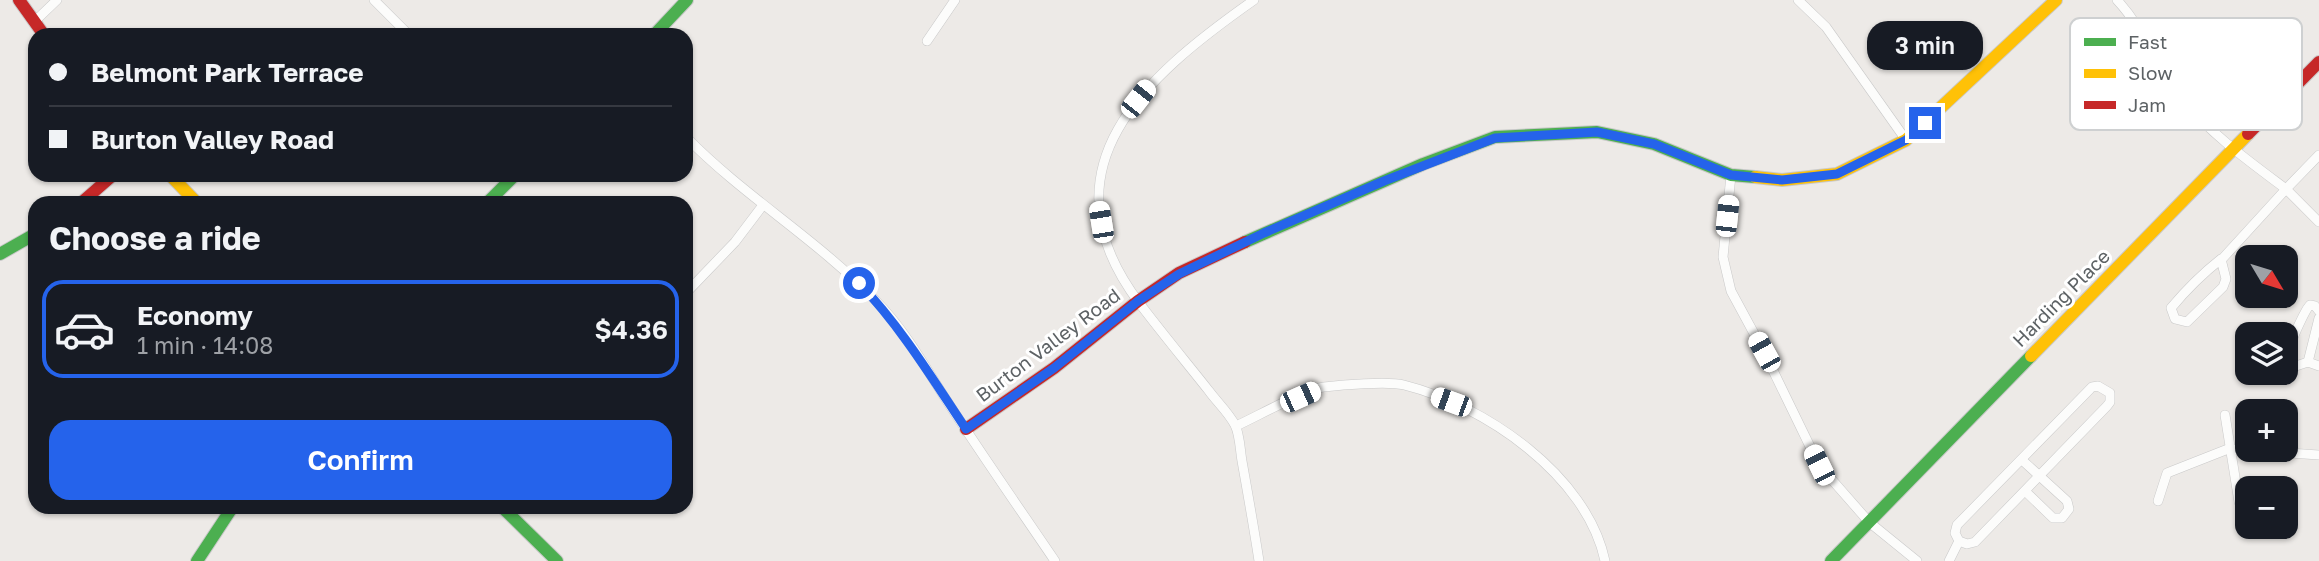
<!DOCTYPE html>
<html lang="en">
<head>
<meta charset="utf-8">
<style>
  :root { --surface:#171b24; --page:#242831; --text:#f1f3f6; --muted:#9ea1a6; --line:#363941; --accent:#2563eb }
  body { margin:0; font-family:"Golos Text",sans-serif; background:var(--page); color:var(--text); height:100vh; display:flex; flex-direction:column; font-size:26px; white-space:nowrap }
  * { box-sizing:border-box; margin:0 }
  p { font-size:23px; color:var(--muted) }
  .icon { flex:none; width:38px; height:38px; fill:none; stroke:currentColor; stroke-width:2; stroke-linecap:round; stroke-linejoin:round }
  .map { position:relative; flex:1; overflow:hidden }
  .panel { position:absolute; left:28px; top:196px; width:665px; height:318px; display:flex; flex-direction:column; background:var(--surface); border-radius:21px; box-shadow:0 2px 5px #0004 }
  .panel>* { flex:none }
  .banner { position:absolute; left:28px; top:28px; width:665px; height:154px; border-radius:21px; box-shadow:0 2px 5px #0004; display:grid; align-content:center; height:154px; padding:0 21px; background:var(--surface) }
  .needle { width:46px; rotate:128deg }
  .buttons { position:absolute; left:2235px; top:245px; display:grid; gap:14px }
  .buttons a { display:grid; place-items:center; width:63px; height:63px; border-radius:14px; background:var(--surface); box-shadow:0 2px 5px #0004; font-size:35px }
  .end { position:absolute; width:32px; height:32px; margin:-16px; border:9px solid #2563eb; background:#fff; box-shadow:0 0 0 4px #fff }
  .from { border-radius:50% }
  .bubble { position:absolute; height:49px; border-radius:21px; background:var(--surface); box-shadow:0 2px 5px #0004; font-size:23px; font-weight:600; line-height:49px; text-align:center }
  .car { position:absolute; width:21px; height:42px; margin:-21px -10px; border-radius:9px; box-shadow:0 0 5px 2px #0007; background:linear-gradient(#fff 24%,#345 0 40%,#fff 0 76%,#345 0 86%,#fff 0) }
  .banner b { display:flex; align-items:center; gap:24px; height:66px; font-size:26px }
  .banner b+b { border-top:2px solid var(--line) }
  .banner i { width:18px; height:18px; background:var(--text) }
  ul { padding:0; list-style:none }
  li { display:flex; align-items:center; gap:21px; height:98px; margin:0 14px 10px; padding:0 7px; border:4px solid transparent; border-radius:21px }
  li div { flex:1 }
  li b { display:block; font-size:26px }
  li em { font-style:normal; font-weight:600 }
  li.selected { border-color:var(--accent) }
  li>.icon { width:63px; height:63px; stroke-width:1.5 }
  h2 { padding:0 21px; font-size:32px; line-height:84px }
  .button { display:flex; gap:14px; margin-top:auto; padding:14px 21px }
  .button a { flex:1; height:80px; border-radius:21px; background:var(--accent); color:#fff; font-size:28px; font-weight:600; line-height:80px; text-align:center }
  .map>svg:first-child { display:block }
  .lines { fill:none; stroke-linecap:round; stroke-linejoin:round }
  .street-casing { stroke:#c9c9c9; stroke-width:10 }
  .fast-casing { stroke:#c9c9c9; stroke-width:14 }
  .slow-casing { stroke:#c9c9c9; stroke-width:14 }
  .jam-casing { stroke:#c9c9c9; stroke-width:14 }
  .street { stroke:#fcfcfb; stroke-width:9 }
  .fast { stroke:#4caf50; stroke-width:12 }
  .slow { stroke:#ffc107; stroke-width:12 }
  .jam { stroke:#c62828; stroke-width:12 }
  .route { stroke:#2563eb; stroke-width:9 }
  .labels { text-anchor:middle; stroke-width:6; stroke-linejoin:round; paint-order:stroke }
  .street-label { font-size:19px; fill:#5d6265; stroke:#fff }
  .key { fill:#fff; stroke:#ced0d1; stroke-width:2 }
  .key-label { font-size:19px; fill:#5d6265 }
</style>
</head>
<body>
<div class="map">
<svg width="2319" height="561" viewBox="0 0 2319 561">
  <rect width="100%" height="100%" fill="#edeae7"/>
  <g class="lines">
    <defs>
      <g id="street">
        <path d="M 374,0 L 409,35"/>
        <path d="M 1254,0 C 1146,76 1037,168 1140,304 C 1162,333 1186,362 1209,391 C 1217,402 1229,413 1235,425 C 1240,435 1240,450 1242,461 C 1248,495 1254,528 1259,561"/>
        <path d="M 1798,0 L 1826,27 L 1906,140"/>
        <path d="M 2117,0 C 2145,30 2158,69 2183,100 C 2212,135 2250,162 2286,189 L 2223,258 L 2221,259 C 2202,274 2186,290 2171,308 L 2175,319 L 2187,322 L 2223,287 L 2226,279 L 2221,259"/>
        <path d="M 34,22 L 57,0"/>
        <path d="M 927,41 L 955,0"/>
        <path d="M 686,137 C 745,197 818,240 876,301 C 905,330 925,367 947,401 C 982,455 1019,508 1055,561"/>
        <path d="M 2319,155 L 2286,189 L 2319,222"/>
        <path d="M 1731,175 L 1723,257 L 1731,291 L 1764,352 L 1819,465 L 1869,522 L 1917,561"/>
        <path d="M 686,293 L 735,242 L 763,205"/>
        <path d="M 2286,354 C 2291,343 2304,310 2310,305 L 2315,306 L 2319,311"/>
        <path d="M 2308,362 L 2319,318"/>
        <path d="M 2286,363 L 2293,367 L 2308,362 L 2319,366"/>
        <path d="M 2098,386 L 2110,393 L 2110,402 L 2107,406 L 1975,542 L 1967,544 L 1959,541 L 1955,533 L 1957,525 L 2092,387 Z"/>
        <path d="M 2225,415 L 2239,502 L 2247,510"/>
        <path d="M 1236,426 C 1256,417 1306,389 1324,387 C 1341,385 1388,381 1404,385 C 1484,405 1587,475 1605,561"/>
        <path d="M 2022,460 L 2067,501 L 2069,509 L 2062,518 L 2053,518 L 2025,491"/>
        <path d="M 2158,501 L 2167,473 L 2228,449 L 2319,455"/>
        <path d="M 1949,561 L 1959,541"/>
      </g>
      <g id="fast">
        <path d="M 654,35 L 687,0"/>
        <path d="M 487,203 L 515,175"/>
        <path d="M 1245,242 L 1423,164 L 1495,137 L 1597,132 L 1654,144 L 1731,175 L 1755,177"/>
        <path d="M 0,254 L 35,234"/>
        <path d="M 503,508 L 557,561"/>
        <path d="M 197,561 L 232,508"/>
        <path d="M 1831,561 L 2031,356"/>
      </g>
      <g id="slow">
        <path d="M 170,175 L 197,203"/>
        <path d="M 1755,177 L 1782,180 L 1837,174 L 1906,140 L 2056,0"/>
        <path d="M 2031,356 L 2248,134"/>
      </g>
      <g id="jam">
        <path d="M 19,0 L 44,35"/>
        <path d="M 2248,134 L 2319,62"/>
        <path d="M 81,203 L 113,175"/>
        <path d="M 966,429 L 1054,368 L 1138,301 L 1179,273 L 1245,242"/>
      </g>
    </defs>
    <use href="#street" class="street-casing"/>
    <use href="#fast" class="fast-casing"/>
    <use href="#slow" class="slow-casing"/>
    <use href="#jam" class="jam-casing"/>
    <use href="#street" class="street"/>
    <use href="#fast" class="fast"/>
    <use href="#slow" class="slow"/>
    <use href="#jam" class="jam"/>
  </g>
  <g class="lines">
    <path class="route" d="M 859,283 C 901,327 932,378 966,429 L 1054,368 L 1138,301 L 1179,274 L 1264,233 L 1384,181 L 1495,138 L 1597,132 L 1654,144 L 1731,175 L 1782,180 L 1837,174 L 1906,140 L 1925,123"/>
  </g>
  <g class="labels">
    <g class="street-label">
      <text transform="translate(2061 298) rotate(-45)" y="7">Harding Place</text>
      <text transform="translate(1048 345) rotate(-37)" y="7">Burton Valley Road</text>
    </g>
  </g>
  <rect x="2070" y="18" width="232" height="112" rx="10" class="key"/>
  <rect x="2084" y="38" width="32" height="8" fill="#4caf50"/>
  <rect x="2084" y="69" width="32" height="9" fill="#ffc107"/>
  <rect x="2084" y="101" width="32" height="8" fill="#c62828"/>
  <g class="key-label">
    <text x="2128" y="49">Fast</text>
    <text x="2128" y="80">Slow</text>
    <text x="2128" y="112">Jam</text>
  </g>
</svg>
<div class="buttons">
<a><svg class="needle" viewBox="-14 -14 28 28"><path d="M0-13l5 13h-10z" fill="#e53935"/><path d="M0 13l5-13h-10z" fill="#9ea1a6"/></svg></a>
<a><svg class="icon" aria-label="layers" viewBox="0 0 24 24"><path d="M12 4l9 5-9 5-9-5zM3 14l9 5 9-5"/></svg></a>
<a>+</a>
<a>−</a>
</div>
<i class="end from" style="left:859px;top:283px"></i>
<i class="end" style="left:1925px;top:123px"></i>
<div class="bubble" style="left:1867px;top:21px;width:116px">3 min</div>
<i class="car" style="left:1138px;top:99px;rotate:38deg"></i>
<i class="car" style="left:1727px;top:216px;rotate:6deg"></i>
<i class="car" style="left:1101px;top:222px;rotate:351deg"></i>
<i class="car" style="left:1764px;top:352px;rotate:331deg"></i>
<i class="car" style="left:1300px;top:397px;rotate:66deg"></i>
<i class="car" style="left:1451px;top:402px;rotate:290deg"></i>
<i class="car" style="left:1819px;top:465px;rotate:334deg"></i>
<div class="banner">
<b><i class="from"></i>Belmont Park Terrace</b>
<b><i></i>Burton Valley Road</b>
</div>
<section class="panel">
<h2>Choose a ride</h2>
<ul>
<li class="selected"><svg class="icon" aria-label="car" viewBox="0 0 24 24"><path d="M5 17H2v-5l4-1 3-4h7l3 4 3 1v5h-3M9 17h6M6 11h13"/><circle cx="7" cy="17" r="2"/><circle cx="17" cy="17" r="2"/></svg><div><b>Economy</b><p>1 min · 14:08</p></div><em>$4.36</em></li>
</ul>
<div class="button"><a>Confirm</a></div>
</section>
</div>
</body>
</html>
